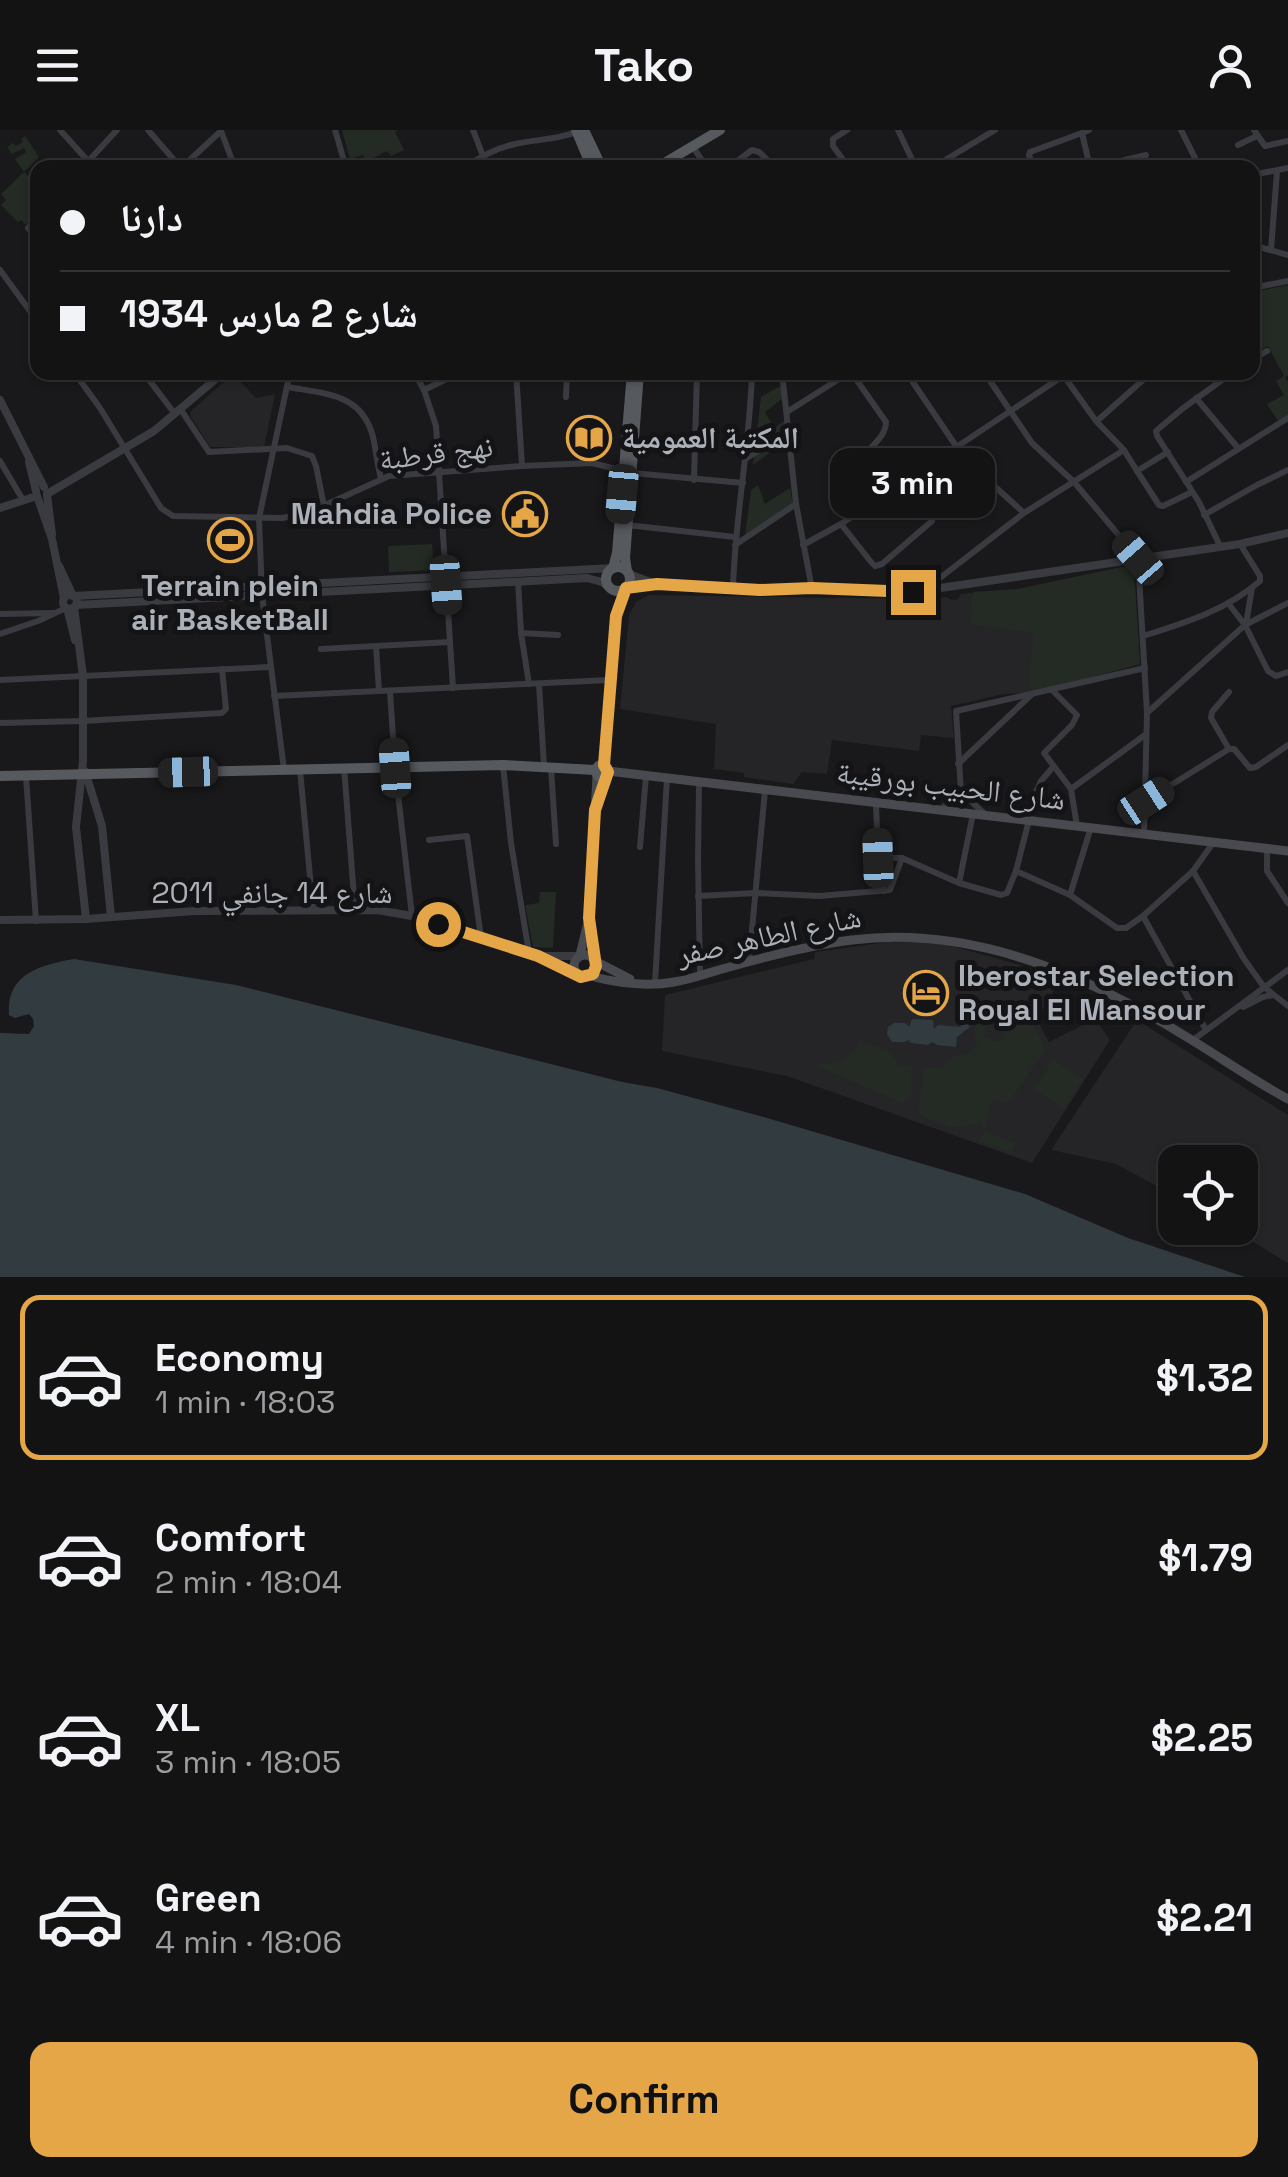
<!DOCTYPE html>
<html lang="en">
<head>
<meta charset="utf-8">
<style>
  :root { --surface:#131314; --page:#202022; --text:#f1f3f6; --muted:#9d9ea0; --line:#323234; --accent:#e5a647 }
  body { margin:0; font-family:"Space Grotesk","Noto Naskh Arabic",sans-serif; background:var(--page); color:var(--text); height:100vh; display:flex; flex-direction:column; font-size:38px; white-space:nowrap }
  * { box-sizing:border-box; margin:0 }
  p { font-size:32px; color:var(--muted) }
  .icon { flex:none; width:55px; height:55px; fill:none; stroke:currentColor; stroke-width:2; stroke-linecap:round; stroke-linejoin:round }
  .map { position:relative; height:1147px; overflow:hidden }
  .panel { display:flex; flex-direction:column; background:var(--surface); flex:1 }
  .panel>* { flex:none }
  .guide { position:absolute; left:30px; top:30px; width:1230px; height:220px; border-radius:20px; box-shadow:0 2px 8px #0004,0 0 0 2px var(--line); display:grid; align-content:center; height:220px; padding:0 30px; background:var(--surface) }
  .buttons { position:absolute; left:1158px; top:1015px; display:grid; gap:20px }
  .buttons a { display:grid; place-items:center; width:100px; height:100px; border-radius:20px; background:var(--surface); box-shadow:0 2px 8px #0004,0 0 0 2px var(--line); font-size:50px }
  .end { position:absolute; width:45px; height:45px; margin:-22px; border:12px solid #e5a647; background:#111; box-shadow:0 0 0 5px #111 }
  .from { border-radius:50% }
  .bubble { position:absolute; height:70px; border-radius:20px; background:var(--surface); box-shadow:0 2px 8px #0004,0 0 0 2px var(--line); font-size:32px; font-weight:700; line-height:70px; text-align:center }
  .car { position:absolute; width:30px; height:60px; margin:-30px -15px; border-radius:12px; box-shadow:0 0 8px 2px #0007; background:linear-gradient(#222 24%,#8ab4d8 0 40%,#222 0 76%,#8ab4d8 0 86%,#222 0) }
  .guide b { display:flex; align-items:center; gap:35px; height:95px; font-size:38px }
  .guide b+b { border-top:2px solid var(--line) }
  .guide i { width:25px; height:25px; background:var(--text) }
  ul { padding:18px 0 0; list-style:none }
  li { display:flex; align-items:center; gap:30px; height:165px; margin:0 20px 15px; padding:0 10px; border:5px solid transparent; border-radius:20px }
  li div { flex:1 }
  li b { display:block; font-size:38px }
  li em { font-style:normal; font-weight:700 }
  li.active { border-color:var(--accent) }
  li>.icon { width:90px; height:90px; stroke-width:1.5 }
  .primary-button { display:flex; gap:20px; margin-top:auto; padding:20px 30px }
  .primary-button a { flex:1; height:115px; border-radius:20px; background:var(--accent); color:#111; font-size:40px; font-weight:700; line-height:115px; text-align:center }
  header { display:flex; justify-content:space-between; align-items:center; height:130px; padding:0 30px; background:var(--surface); font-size:45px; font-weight:700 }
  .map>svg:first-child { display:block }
  .built { fill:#252528 }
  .green { fill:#232b24 }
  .water { fill:#323b40 }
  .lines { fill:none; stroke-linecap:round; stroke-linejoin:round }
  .minor { stroke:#3a3b40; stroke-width:6 }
  .tertiary { stroke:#3a3b40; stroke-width:8 }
  .secondary { stroke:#484a4f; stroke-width:9 }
  .primary { stroke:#56595e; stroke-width:10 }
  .route { stroke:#e5a647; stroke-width:12 }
  .labels { text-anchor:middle; stroke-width:10; stroke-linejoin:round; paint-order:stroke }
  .poi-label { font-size:30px; font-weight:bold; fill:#acb1b9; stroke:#141416; text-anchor:start }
  .street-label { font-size:30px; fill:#acb1b9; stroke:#141416 }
</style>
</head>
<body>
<header><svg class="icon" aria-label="menu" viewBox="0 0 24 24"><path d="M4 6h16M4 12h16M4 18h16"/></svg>Tako<svg class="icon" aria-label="person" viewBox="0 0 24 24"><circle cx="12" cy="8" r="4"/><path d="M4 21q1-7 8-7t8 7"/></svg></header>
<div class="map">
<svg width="1288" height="1147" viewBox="0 0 1288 1147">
  <rect width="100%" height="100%" fill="#19191b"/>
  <g class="built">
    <path d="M 233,244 L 256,268 L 275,264 L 264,317 L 210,317 L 191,287 L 190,282 Z"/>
    <path d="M 1127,436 L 1134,440 L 1140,534 L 1032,563 L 1004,564 L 951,576 L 954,608 L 921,605 L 919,621 L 832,610 L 827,644 L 802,642 L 793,654 L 744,647 L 744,643 L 714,639 L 716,594 L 620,579 L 629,485 L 636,472 L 649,465 L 923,469 L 946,467 L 952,470 L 958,469 L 961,464 L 1018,459 Z"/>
    <path d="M 888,812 L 925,812 L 956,817 L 1038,840 L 1066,850 L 1052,863 L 1037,890 L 1049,912 L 1081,896 L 1081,883 L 1096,890 L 1110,910 L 1032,1033 L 787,946 L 662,921 L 665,865 L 814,829 L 815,822 Z"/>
    <path d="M 1137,890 L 1288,985 L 1288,1133 L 1230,1098 L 1240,1098 L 1240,1032 L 1175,1032 L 1175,1066 L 1116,1034 L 1051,1020 Z"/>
  </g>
  <g class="green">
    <path d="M 342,0 L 398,0 L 395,2 L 404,20 L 391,26 L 387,21 L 366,32 L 363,25 L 350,29 Z"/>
    <path d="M 25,6 L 39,27 L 24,42 L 38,55 L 37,82 L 26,95 L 21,90 L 18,92 L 1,75 L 6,70 L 1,64 L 24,42 L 15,29 L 26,22 L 24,18 L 12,24 L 7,17 L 13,13 L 16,16 L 23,12 L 21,9 Z"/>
    <path d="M 1288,155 L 1288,246 L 1285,247 L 1288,252 L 1288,286 L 1278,291 L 1267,274 L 1284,265 L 1276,251 L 1284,246 L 1268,216 L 1254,224 L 1253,221 L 1253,162 Z"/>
    <path d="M 782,255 L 782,269 L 765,282 L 774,298 L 787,289 L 787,310 L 753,335 L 761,267 Z"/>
    <path d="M 758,355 L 765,374 L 790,358 L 793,375 L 745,406 L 751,360 Z"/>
    <path d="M 432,414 L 434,440 L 389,442 L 388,416 Z"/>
    <path d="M 1127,436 L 1134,440 L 1140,534 L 1032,563 L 1028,550 L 1034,503 L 970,494 L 973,462 L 1018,459 Z"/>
    <path d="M 540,762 L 556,762 L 553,818 L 533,817 L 525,775 L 539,773 Z"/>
    <path d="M 977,886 L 986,899 L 984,907 L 989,908 L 991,912 L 1003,910 L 1006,898 L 1019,890 L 1033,893 L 1044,916 L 1044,921 L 1009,973 L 992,969 L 984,1001 L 1016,1013 L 1011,1023 L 980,1012 L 984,1002 L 981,993 L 951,998 L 918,984 L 924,938 L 943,937 L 956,925 C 967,927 971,923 977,914 L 974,903 Z"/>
    <path d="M 860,912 L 887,920 L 899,935 L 912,937 L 910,967 L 906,969 L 904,974 L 819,937 L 820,934 C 838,935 851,928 860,912 Z"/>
    <path d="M 1053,930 L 1083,949 L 1064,978 L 1034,959 Z"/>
  </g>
  <g class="water">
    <path d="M 74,829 L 236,855 L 622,952 L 657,958 L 760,986 L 1025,1064 L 1128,1108 L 1245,1147 L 0,1147 L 0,903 L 29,904 L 34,896 L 33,889 L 29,884 L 15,888 L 9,885 C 6,844 40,835 74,829 Z"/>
    <path d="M 912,889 L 933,890 L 934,899 L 938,895 L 960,897 L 965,892 L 970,897 L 957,907 L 956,917 L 937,915 L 932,912 L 928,915 L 911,913 L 908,910 L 905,912 L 892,912 L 887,904 L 888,897 L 894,893 L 905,893 L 909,897 Z"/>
  </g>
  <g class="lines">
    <g class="minor">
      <path d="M 60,0 L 88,31"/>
      <path d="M 148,0 L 181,38"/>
      <path d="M 335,0 L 346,38"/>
      <path d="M 473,0 L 483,26"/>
      <path d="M 847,0 L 833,9 L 833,16 L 849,38"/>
      <path d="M 898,0 L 916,38"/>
      <path d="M 1089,0 L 1082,3 L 1089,33 L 1096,37 L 1146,25"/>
      <path d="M 1181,0 L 1200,38"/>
      <path d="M 1254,0 L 1265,16 L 1288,11"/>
      <path d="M 221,1 L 235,38"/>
      <path d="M 1238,15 L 1257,6"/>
      <path d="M 693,17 L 707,38"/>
      <path d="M 82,38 L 117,0"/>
      <path d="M 181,38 L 221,1"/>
      <path d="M 463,38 C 479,28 496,18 515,14 C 537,9 558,10 579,1"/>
      <path d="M 728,38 L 752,20 L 759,22 L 776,38"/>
      <path d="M 932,38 L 995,0"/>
      <path d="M 1033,38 L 1029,25 L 1030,22 L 1082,3"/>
      <path d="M 1252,45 L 1288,38"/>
      <path d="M 38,88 L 28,98 L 38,110"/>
      <path d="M 1252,115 L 1288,125"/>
      <path d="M 1271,120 L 1277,41"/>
      <path d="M 0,140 L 38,192"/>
      <path d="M 1252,158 L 1288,151"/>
      <path d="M 1252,230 L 1267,221"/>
      <path d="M 74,242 L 100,278 L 161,378 L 173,386 L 282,388 L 310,382 L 389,346 L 522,336 L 592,333 L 632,343 L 743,353"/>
      <path d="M 143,242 L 175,284"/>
      <path d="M 414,242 L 424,260 L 436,296 L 453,558"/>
      <path d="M 516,242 L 522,336"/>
      <path d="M 782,242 L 796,374 L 812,459"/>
      <path d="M 851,242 L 886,292 C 886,309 865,320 857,334 L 876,370"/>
      <path d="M 906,242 L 956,316 L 980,343 L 1024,383"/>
      <path d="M 984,242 L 1032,313 L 1074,352 L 1138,428 L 1147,583 L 1144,704"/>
      <path d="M 1061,242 L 1096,291 L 1124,320 L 1137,341 L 1168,322"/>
      <path d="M 288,257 C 325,264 362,263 373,307 C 376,320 377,334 381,348"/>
      <path d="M 424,260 L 461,242"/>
      <path d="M 566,267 L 567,242"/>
      <path d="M 1196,268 L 1238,318"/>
      <path d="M 181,280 L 209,322 L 287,318 L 312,326 L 316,336 L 324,376"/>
      <path d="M 787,282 L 850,242"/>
      <path d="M 1097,291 L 1152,242"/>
      <path d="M 745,329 L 789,301"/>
      <path d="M 0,331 L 23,370"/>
      <path d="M 1137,341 L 1159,375 L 1163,376 L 1192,362"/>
      <path d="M 694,350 L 697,242"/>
      <path d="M 1186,352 L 1288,288"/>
      <path d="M 1204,385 L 1257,355 L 1288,340"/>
      <path d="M 841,394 L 871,432 L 875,436 L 882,434 L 932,391 L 929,381 L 905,351"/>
      <path d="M 627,395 L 735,407"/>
      <path d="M 735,415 L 796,374"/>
      <path d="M 803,415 L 841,394 L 1069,242"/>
      <path d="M 1220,416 L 1199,372 L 1157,306 L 1156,301 L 1182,279 L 1233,242"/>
      <path d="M 518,451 L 521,503 L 529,554"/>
      <path d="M 733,458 C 735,386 750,315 752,242"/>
      <path d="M 936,460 L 936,451 L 1024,383 L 1124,320"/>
      <path d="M 1228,473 L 1245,495 L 1268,541 L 1276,546 L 1288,542"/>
      <path d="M 0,484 L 53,483"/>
      <path d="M 1246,494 L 1252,458"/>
      <path d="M 521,503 L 558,505"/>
      <path d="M 0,504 L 38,491 L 66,478"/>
      <path d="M 1143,506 C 1184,493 1227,480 1260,451 L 1260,446 L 1240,414"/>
      <path d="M 376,516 L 379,561"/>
      <path d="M 321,519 L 450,512"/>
      <path d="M 0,550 L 270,537"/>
      <path d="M 539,554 L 544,636"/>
      <path d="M 1051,559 L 1077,585 L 1072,595 L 1044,623 L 1071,659 L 1145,605"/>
      <path d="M 390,561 L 395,638 L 412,786"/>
      <path d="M 1229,562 L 1212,582 L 1211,588 L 1229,619"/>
      <path d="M 274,566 L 610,550"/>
      <path d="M 1148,582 L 1245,495 L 1288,473"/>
      <path d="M 0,593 L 82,591 L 222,583 L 226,579 L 222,539"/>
      <path d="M 958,634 L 1031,565"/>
      <path d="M 503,635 L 511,713 L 529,823"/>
      <path d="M 344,637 L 355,780"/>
      <path d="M 551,638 L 556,714"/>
      <path d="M 284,640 L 262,465 L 259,388 L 290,242"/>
      <path d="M 300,640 L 313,779"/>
      <path d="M 26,646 L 36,791"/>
      <path d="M 699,652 L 698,731 L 700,845"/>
      <path d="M 1071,659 L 1077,696"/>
      <path d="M 1147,670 L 1229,619 L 1234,619 L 1250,638 L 1256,637 L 1288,615"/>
      <path d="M 876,674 L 878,728 L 884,761"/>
      <path d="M 940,680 L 961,662"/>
      <path d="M 986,685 L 961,662 L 956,581 L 1145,538"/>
      <path d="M 429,710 L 467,706 L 481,808"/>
      <path d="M 1213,713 L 1193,741 L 1244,829 L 1264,857 L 1288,876"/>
      <path d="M 640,717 L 646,646"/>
      <path d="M 1267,719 L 1267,741 L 1288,773"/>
      <path d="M 878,728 L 902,728 L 959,753 L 1001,765 L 1007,763 L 1016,741 L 1029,690 L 1032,671 L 1041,651 L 1053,637"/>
      <path d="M 1016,741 L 1070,765 L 1117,798 L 1126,798 L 1143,786"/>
      <path d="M 1193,741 L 1143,786 L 1206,900"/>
      <path d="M 959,753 L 973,684"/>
      <path d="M 1070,765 L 1091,697"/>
      <path d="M 698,766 L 756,763 L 820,766 L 890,760 L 902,728"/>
      <path d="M 749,832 L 765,660"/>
      <path d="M 655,853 L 667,648"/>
      <path d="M 1243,877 L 1263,867 L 1273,865"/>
      <path d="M 1193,910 L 1288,840"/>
    </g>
    <g class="tertiary">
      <path d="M 0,270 L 44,357"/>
      <path d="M 29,332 L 36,361"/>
      <path d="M 47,364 L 154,301 L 224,242"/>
      <path d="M 47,365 L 52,404"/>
      <path d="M 37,366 L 52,409 L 64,468"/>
      <path d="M 0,378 L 37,366"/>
      <path d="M 59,436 L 73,466 L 613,438"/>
      <path d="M 629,444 L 653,453"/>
      <path d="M 626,458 L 657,454 L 760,460 L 812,459 L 913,462 L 1240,414 L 1288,403"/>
      <circle cx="70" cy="472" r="7"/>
      <path d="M 76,475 L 587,448 L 602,452 L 607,455"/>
      <path d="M 74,477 L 83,546 L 83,631 L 76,697 L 86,789"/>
      <path d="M 67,478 L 75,510"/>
      <path d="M 85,641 L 102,696 L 111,787"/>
      <path d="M 0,790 L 86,789 L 195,781 L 377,780 L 412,786 L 438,794 L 537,826 L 576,843"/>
      <path d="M 547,826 L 579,826"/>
    </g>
    <g class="secondary">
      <path d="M 608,641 L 1288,721"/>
      <path d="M 599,668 L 606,647"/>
      <circle cx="585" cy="836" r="11"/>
      <path d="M 580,825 L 589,788 L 597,646"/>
      <path d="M 595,831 L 630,849"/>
      <path d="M 590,846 C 617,853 647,857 674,852 C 693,849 713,841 733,836 C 772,825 812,815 852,810 C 974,795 1089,846 1190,909 C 1223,929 1254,951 1288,969"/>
    </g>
    <g class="primary">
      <path d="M 576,0 L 592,38"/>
      <path d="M 584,0 L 602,38"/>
      <path d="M 656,38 L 720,0"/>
      <circle cx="618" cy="449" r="12"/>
      <path d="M 613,438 L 617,423 L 632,242"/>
      <path d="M 627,441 L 625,428 L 639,242"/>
      <circle cx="602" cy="641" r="6"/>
      <path d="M 604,635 L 616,486 L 625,460"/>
      <path d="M 0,646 L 503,635 L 595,640"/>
    </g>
  </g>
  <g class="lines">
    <path class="route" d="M 438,794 L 538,826 L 581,847 L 593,844 L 596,836 L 589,788 L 595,680 L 608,642 L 604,635 L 616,486 L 626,458 L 657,454 L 760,460 L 812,458 L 913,462"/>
  </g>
  <defs>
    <symbol id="library-ring" viewBox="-11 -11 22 22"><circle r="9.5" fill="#141416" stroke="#e5a647" stroke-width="1.5"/><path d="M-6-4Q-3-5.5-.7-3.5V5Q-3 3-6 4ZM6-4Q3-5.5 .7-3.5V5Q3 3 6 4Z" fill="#e5a647"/></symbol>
    <symbol id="civic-ring" viewBox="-11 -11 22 22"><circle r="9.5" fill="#141416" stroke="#e5a647" stroke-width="1.5"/><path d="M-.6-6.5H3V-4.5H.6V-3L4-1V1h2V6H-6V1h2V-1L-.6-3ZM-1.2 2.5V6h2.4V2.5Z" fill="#e5a647"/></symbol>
    <symbol id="stadium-ring" viewBox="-11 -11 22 22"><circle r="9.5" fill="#141416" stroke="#e5a647" stroke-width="1.5"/><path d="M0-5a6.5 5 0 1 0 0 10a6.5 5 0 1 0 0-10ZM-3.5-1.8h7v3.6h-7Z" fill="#e5a647"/></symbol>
    <symbol id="hotel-ring" viewBox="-11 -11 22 22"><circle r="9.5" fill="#141416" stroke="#e5a647" stroke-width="1.5"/><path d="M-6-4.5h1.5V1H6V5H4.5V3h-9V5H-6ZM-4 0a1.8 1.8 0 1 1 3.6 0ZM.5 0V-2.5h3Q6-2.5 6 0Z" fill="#e5a647"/></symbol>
  </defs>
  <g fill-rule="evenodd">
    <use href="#library-ring" x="564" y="283" width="50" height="50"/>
    <use href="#civic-ring" x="500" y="359" width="50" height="50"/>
    <use href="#stadium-ring" x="205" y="385" width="50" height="50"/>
    <use href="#hotel-ring" x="901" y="838" width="50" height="50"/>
  </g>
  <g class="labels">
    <g class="poi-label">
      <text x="622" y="318">المكتبة العمومية</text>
      <text x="492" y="394" text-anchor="end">Mahdia Police</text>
      <text x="230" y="466" text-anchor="middle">Terrain plein<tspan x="230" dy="34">air BasketBall</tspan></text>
      <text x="958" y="856">Iberostar Selection<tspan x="958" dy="34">Royal El Mansour</tspan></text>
    </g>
    <g class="street-label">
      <text transform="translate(436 323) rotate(-7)" y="10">نهج قرطبة</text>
      <text transform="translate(951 656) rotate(7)" y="10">شارع الحبيب بورقيبة</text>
      <text x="272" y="773">شارع 14 جانفي 2011</text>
      <text transform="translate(769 806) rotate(-12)" y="10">شارع الطاهر صفر</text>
    </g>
  </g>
</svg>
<div class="buttons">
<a><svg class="icon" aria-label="locate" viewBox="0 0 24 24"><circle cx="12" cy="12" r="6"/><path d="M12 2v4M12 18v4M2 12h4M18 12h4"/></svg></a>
</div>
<i class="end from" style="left:438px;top:794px"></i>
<i class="end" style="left:913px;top:462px"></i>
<div class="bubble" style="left:830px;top:318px;width:165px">3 min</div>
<i class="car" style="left:622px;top:364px;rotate:185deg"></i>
<i class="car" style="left:1138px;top:428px;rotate:319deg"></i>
<i class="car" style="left:446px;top:455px;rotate:176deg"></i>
<i class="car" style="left:395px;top:638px;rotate:356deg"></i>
<i class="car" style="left:188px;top:642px;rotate:268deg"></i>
<i class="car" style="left:1146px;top:671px;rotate:57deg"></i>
<i class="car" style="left:878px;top:728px;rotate:358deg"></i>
<div class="guide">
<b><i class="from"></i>دارنا</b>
<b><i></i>شارع 2 مارس 1934</b>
</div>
</div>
<section class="panel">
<ul>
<li class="active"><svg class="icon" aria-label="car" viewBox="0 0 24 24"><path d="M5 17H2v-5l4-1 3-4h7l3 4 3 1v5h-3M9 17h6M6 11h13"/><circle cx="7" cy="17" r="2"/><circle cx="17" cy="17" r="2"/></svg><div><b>Economy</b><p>1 min · 18:03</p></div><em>$1.32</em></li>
<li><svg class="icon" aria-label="car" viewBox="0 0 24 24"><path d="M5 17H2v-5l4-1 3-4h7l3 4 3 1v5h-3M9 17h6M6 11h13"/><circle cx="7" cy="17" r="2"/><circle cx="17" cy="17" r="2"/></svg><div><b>Comfort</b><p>2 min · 18:04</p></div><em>$1.79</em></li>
<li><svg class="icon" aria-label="car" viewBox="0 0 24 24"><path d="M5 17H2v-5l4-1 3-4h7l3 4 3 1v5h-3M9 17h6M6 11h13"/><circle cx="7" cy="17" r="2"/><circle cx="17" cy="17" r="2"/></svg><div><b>XL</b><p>3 min · 18:05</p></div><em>$2.25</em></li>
<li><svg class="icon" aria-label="car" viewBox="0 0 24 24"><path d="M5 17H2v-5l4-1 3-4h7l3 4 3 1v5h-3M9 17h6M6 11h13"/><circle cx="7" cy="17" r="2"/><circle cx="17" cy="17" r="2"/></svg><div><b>Green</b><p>4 min · 18:06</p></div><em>$2.21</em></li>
</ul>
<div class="primary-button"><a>Confirm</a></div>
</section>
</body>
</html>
